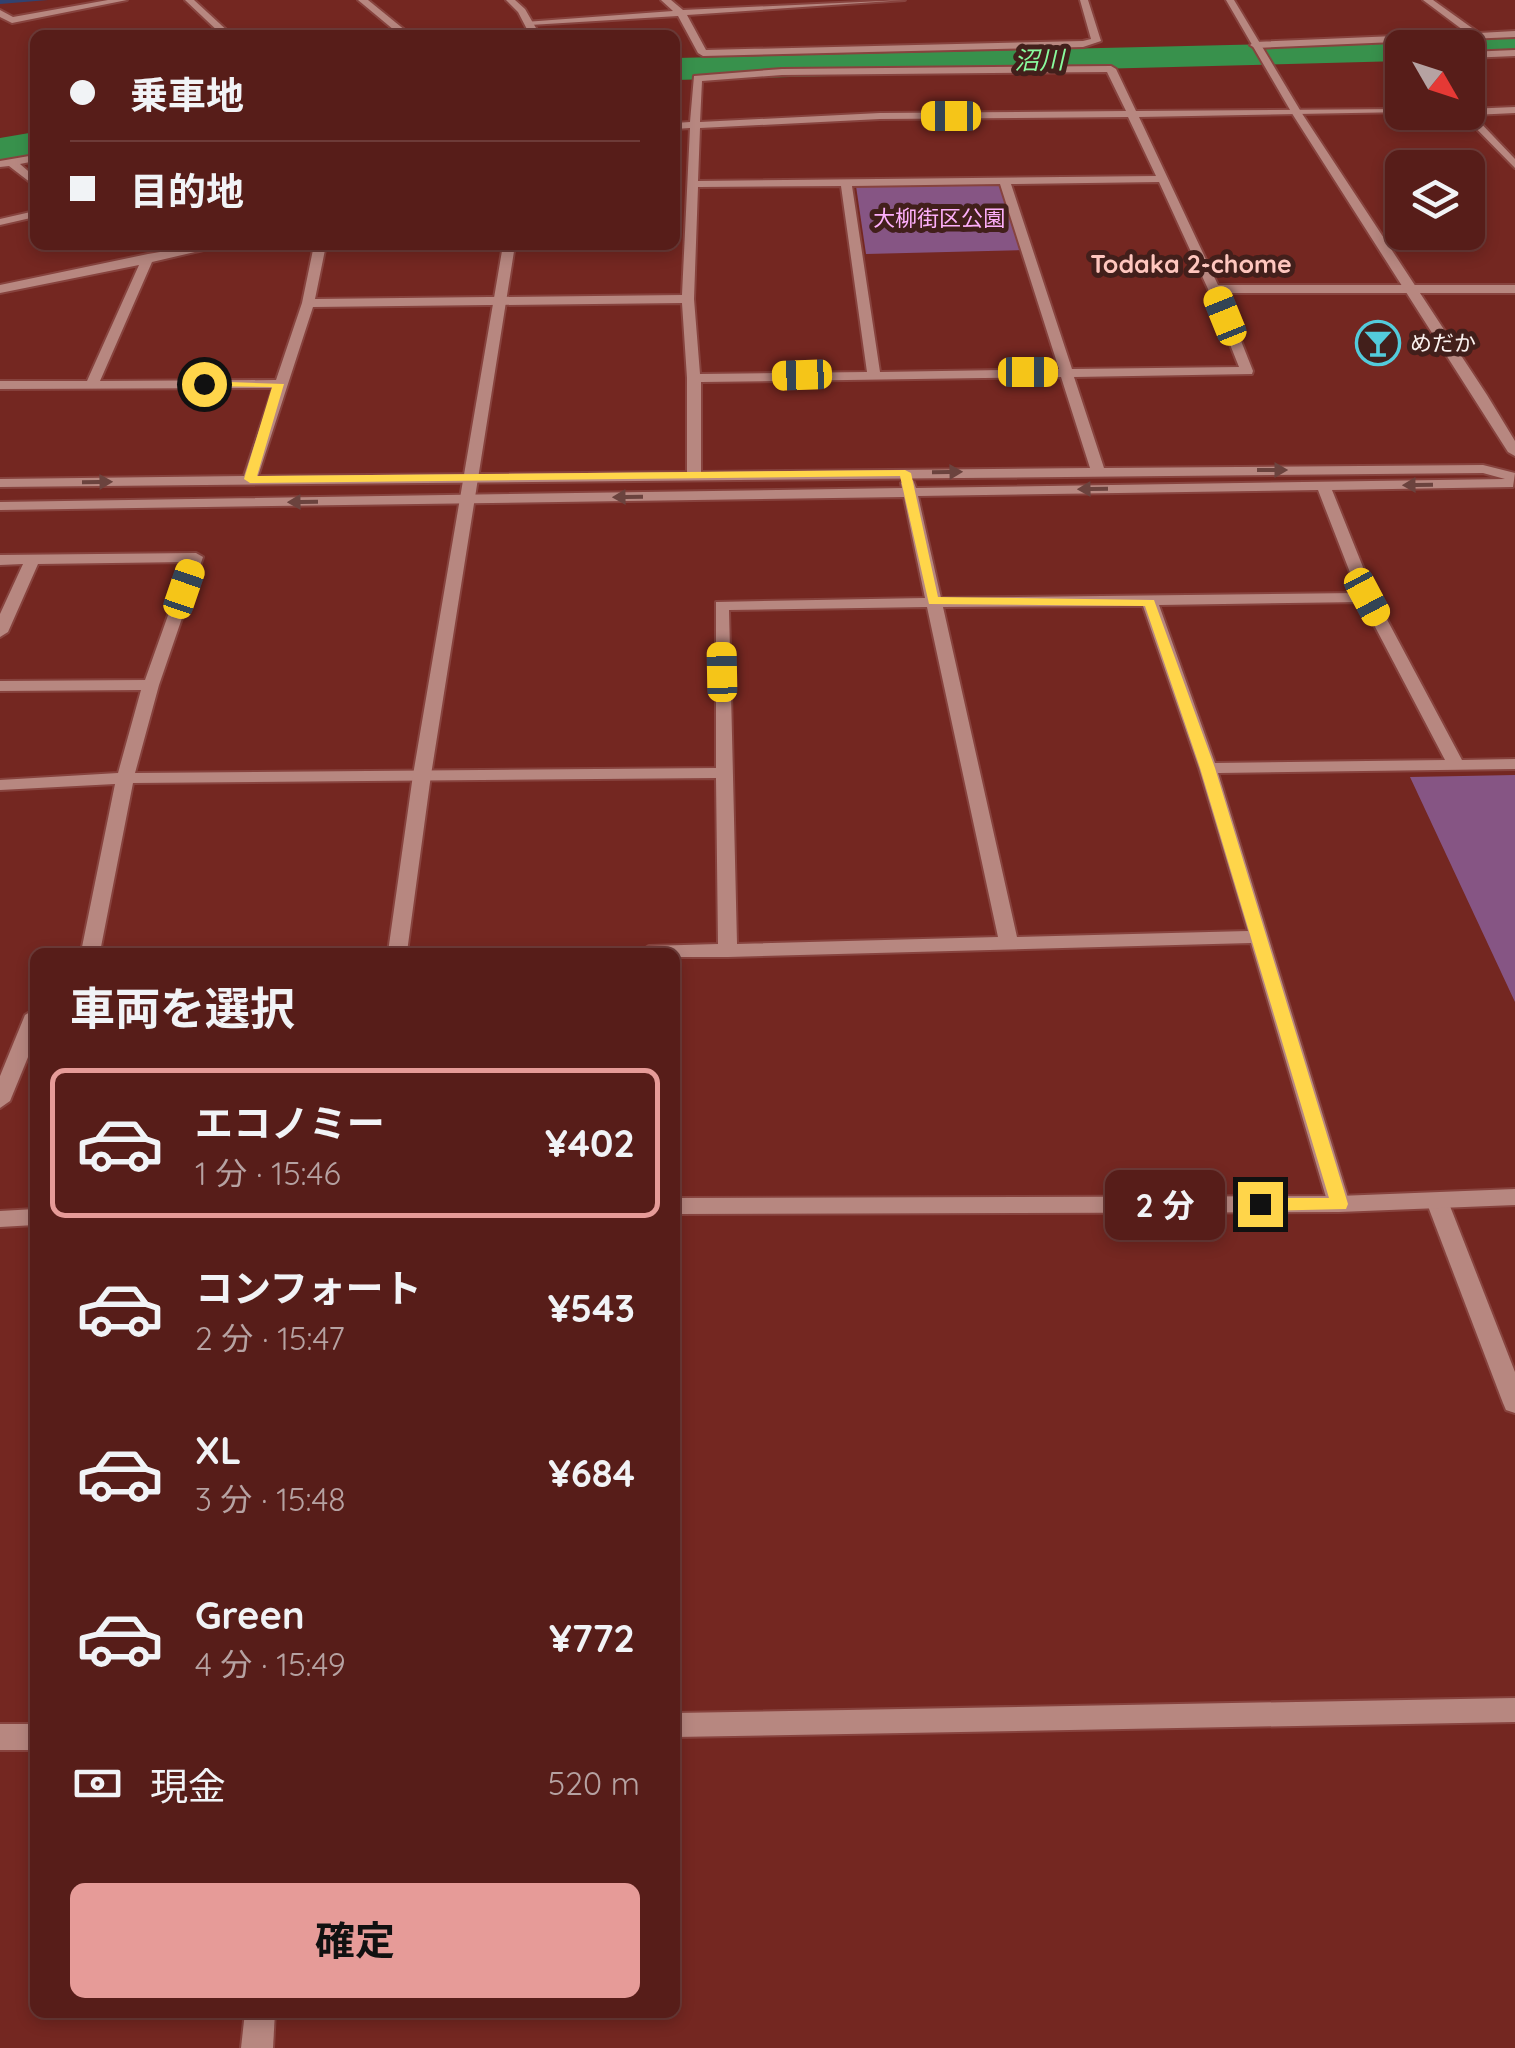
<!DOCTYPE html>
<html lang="ja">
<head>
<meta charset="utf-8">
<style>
  :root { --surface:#571d19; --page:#5d2622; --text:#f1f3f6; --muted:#b6a2a2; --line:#6d3b38; --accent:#e69b98 }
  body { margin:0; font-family:Quicksand,"Noto Sans JP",sans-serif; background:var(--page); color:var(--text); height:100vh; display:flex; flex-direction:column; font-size:38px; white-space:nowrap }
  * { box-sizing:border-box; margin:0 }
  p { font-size:32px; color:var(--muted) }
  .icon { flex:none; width:55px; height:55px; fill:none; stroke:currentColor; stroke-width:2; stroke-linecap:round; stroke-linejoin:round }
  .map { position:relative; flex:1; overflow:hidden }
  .details { position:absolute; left:30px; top:948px; width:650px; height:1070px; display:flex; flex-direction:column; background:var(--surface); border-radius:15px; box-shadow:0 5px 15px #0003,0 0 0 2px var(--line) }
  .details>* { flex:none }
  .guide { position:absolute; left:30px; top:30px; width:650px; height:220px; border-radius:15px; box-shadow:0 5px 15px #0003,0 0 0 2px var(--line); display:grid; align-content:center; height:220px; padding:0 40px; background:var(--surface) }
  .needle { width:65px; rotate:129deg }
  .tools { position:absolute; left:1385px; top:30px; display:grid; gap:20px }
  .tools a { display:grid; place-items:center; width:100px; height:100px; border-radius:15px; background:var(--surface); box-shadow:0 5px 15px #0003,0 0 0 2px var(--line); font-size:50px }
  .end { position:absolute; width:45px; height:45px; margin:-22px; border:12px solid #ffd54a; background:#111; box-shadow:0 0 0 5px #111 }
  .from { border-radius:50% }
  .bubble { position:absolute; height:70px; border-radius:15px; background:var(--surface); box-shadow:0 5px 15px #0003,0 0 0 2px var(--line); font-size:32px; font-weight:700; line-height:70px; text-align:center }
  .car { position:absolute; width:30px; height:60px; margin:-30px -15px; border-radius:12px; box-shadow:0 0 8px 2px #0007; background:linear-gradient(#f5c518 24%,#345 0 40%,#f5c518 0 76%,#345 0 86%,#f5c518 0) }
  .guide b { display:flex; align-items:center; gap:35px; height:95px; font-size:38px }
  .guide b+b { border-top:2px solid var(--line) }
  .guide i { width:25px; height:25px; background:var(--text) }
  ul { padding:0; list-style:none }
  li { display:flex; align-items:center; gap:30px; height:150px; margin:0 20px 15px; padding:0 20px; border:5px solid transparent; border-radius:15px }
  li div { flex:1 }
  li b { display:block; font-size:38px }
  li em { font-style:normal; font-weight:700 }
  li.current { border-color:var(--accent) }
  li>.icon { width:90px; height:90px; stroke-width:1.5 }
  h2 { padding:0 40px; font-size:45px; line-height:120px }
  .pay { display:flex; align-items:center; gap:25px; height:110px; padding:0 40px; font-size:38px }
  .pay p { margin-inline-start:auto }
  .primary-button { display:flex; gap:20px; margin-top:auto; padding:20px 40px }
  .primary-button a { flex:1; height:115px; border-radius:15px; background:var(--accent); color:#111; font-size:40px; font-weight:700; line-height:115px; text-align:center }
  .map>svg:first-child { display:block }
  .green { fill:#865584 }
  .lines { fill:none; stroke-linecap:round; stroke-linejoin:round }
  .river { fill:#38914c; fill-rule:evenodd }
  .minor-casing { stroke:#87433e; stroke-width:4 }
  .tertiary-casing { stroke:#87433e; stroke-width:4 }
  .minor { fill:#b78780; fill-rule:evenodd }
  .tertiary { fill:#b78780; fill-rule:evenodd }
  .shaded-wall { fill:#324270 }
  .oneway { fill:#6b433e }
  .route { fill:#ffd54a }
  .labels { text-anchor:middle; stroke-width:10; stroke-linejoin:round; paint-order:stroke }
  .far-park-label { font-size:22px; fill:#fdaffa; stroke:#421f1b }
  .far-poi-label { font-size:22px; fill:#faf1ef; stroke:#421f1b; text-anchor:start }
  .far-water-label { font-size:25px; font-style:italic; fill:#89fa9d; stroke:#421f1b }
  .far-neighbourhood-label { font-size:25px; font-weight:bold; fill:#fec6be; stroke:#421f1b }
</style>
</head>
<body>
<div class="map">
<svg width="1515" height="2048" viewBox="0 0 1515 2048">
  <rect width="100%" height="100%" fill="#742721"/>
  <g class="green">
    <path d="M 1005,184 L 1027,250 L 866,254 L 856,186 Z"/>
    <path d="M 1515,775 L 1515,1002 L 1410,777 Z"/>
  </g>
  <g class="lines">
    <g class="river">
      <path d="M 1515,35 L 1515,55 L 1468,58 L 1468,48 L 1449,48 L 1454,41 Z"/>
      <path d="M 1402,41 L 1417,48 L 1402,48 L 1402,61 L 675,80 L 675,58 Z"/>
      <path d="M 35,132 L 35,154 L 0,162 L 0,138 Z"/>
    </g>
    <defs>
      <g id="minor">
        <path d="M 185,0 L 194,0 L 232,35 L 222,35 Z"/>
        <path d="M 358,0 L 368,0 L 411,35 L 400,35 Z"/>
        <path d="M 661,0 L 671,0 L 683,10 L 905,0 L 687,15 L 706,50 L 1083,41 L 1091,39 L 1080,0 L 1088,0 L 1101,41 L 1083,47 L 703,56 L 698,53 L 678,16 L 530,25 L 525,22 L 673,11 Z"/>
        <path d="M 1423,0 L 1433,0 L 1479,33 L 1515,31 L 1515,37 L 1255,48 L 1250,45 L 1255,42 L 1467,33 Z"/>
        <path d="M 1515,50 L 1515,56 L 1468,58 L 1468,52 Z"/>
        <path d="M 1111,66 L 1116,69 L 1136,111 L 1402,109 L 1402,112 L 1407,112 L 1139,117 L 1218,285 L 1515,285 L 1515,293 L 1222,293 L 1253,371 L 1252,374 L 1074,377 L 1104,468 L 1483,465 L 1515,473 L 1513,487 L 1332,490 L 1375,597 L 1462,760 L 1515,759 L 1515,769 L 1218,773 L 1350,1204 L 1347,1210 L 1331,1210 L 1328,1204 L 1251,943 L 728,957 L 675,957 L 675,952 L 640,952 L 649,946 L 718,944 L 716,778 L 133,783 L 100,952 L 81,952 L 115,784 L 0,790 L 0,780 L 118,773 L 141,690 L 0,691 L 0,681 L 145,680 L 187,562 L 38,564 L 8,632 L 0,637 L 0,614 L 23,564 L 0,565 L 0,555 L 196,553 L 203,557 L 159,685 L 135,773 L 716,768 L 716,602 L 925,598 L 904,497 L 0,510 L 0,502 L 902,488 L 901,483 L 908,479 L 913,480 L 916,488 L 1505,479 L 1483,473 L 0,487 L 0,479 L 244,476 L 273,388 L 0,389 L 0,381 L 87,381 L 139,265 L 0,293 L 0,285 L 148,254 L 202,245 L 225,245 L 152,262 L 100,381 L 276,380 L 302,303 L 314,245 L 326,245 L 315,299 L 682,295 L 690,128 L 675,129 L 675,123 L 690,122 L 694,76 L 782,69 ZM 1107,72 L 1126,111 L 880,113 L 700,122 L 702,81 L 782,75 ZM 1128,117 L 1156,176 L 698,181 L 700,128 L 880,119 ZM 1159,182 L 1208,289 L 1239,367 L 1072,369 L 1011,184 ZM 1000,184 L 1059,369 L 880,372 L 852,186 ZM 841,186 L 867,372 L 700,374 L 694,299 L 698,187 ZM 682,303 L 687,378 L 687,472 L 258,476 L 313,307 ZM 1061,377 L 1090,468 L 701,472 L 701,382 ZM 1318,490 L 1358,593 L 941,598 L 918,496 ZM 1362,602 L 1445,760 L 1215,763 L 1159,605 ZM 1125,606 L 1143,606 L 1199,768 L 1248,931 L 1017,937 L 943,607 ZM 927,607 L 998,937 L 737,944 L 729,610 Z"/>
        <path d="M 1515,107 L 1515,113 L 1473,115 L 1515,159 L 1515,168 L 1460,112 L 1468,112 L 1468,109 Z"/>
        <path d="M 35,155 L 35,161 L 20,164 L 35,177 L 35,186 L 9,166 L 0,167 L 0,161 Z"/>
        <path d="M 35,211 L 35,217 L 0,225 L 0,219 Z"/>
        <path d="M 35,1009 L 35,1040 L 10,1101 L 0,1108 L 0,1076 L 25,1015 Z"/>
        <path d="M 1437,1193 L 1445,1195 L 1448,1201 L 1515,1372 L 1515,1413 L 1506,1410 L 1503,1403 L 1426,1201 L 1429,1195 Z"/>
        <path d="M 1515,1698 L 1515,1722 L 675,1737 L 675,1713 Z"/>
        <rect x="0" y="1724" width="35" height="26"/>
      </g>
      <g id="tertiary">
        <path d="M 108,0 L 127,0 L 12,23 L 0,17 L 0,10 L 13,17 Z"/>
        <path d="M 506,0 L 515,0 L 525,9 L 540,35 L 530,35 L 518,12 Z"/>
        <path d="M 1226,0 L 1234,0 L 1303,115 L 1487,395 L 1515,441 L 1515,456 L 1508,452 L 1293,115 Z"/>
        <path d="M 503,245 L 515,245 L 431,775 L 407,952 L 388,952 L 413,775 Z"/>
        <path d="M 1515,1189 L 1515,1205 L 1339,1212 L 675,1214 L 675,1198 L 1339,1196 Z"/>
        <path d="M 35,1209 L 35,1225 L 0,1227 L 0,1211 Z"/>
        <path d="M 245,2012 L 275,2012 L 273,2048 L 241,2048 Z"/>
      </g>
    </defs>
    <use href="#minor" class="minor-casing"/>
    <use href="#tertiary" class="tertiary-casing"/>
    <use href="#minor" class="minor"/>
    <use href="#tertiary" class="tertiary"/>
  </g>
  <path class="shaded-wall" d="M 0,0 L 48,0 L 0,4 Z"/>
  <defs><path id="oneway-solid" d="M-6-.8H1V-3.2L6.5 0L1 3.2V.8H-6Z" transform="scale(2.5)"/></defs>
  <g class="oneway">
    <use href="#oneway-solid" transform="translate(1272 470)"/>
    <use href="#oneway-solid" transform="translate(947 472) rotate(-1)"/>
    <use href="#oneway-solid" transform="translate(97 482) rotate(-1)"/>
    <use href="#oneway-solid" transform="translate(1418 485) rotate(179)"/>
    <use href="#oneway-solid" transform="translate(1093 489) rotate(179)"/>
    <use href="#oneway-solid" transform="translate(628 497) rotate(179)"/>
    <use href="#oneway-solid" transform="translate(303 502) rotate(179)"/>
  </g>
  <path class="route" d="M 204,381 L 284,384 L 257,476 L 905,470 L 911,473 L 938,597 L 1154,600 L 1215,768 L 1348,1204 L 1346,1209 L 1260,1211 L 1251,1204 L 1260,1198 L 1329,1198 L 1200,768 L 1145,606 L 929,604 L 900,476 L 250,483 L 244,479 L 272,387 L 200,386 Z"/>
  <defs>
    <symbol id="bar-ring" viewBox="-11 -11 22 22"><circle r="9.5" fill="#421f1b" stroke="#53cbdb" stroke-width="1.5"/><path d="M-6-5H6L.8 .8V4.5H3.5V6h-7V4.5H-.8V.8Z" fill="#53cbdb"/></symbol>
  </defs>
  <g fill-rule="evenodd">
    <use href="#bar-ring" x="1353" y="318" width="50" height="50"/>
  </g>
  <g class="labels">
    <g class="far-park-label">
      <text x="939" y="226">大柳街区公園</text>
    </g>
    <g class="far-poi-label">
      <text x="1410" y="351">めだか</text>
    </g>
    <g class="far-water-label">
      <text transform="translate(1039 60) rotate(-1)" y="9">沼川</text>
    </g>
    <g class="far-neighbourhood-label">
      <text x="1191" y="273">Todaka 2-chome</text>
    </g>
  </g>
</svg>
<div class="tools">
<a><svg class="needle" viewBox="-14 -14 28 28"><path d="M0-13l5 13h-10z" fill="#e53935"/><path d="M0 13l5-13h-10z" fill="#b6a2a2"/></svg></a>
<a><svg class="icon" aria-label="layers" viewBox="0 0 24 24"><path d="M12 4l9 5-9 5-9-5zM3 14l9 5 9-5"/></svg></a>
</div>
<i class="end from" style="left:204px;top:384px"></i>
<i class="end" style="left:1260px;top:1204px"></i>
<div class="bubble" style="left:1105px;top:1170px;width:120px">2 分</div>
<i class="car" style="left:951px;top:116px;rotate:270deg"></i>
<i class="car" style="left:1225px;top:316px;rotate:338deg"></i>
<i class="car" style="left:1028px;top:372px;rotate:90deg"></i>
<i class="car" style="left:802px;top:375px;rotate:268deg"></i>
<i class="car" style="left:184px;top:589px;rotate:19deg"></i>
<i class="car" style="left:1367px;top:597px;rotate:152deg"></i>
<i class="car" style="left:722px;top:672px;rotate:359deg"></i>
<div class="guide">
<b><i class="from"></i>乗車地</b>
<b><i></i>目的地</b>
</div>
<section class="details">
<h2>車両を選択</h2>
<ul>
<li class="current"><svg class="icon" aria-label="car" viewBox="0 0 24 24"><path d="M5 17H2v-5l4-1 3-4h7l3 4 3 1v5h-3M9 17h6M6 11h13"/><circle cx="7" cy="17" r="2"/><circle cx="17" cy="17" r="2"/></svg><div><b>エコノミー</b><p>1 分 · 15:46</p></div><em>¥402</em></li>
<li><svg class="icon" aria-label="car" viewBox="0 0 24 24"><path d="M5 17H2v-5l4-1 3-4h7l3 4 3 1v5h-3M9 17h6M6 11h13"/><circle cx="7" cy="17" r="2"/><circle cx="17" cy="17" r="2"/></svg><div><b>コンフォート</b><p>2 分 · 15:47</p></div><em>¥543</em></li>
<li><svg class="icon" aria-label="car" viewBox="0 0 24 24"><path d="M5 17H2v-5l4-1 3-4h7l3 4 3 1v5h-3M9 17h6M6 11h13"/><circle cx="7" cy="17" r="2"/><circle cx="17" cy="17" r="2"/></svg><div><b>XL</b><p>3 分 · 15:48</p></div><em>¥684</em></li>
<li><svg class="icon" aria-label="car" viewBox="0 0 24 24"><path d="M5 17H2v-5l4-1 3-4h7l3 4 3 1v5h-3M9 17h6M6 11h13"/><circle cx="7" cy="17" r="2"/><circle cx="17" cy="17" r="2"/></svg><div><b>Green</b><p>4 分 · 15:49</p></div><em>¥772</em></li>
</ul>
<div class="pay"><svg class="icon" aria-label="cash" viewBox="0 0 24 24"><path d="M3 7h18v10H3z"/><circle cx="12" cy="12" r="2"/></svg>現金<p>520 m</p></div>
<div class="primary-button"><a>確定</a></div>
</section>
</div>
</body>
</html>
